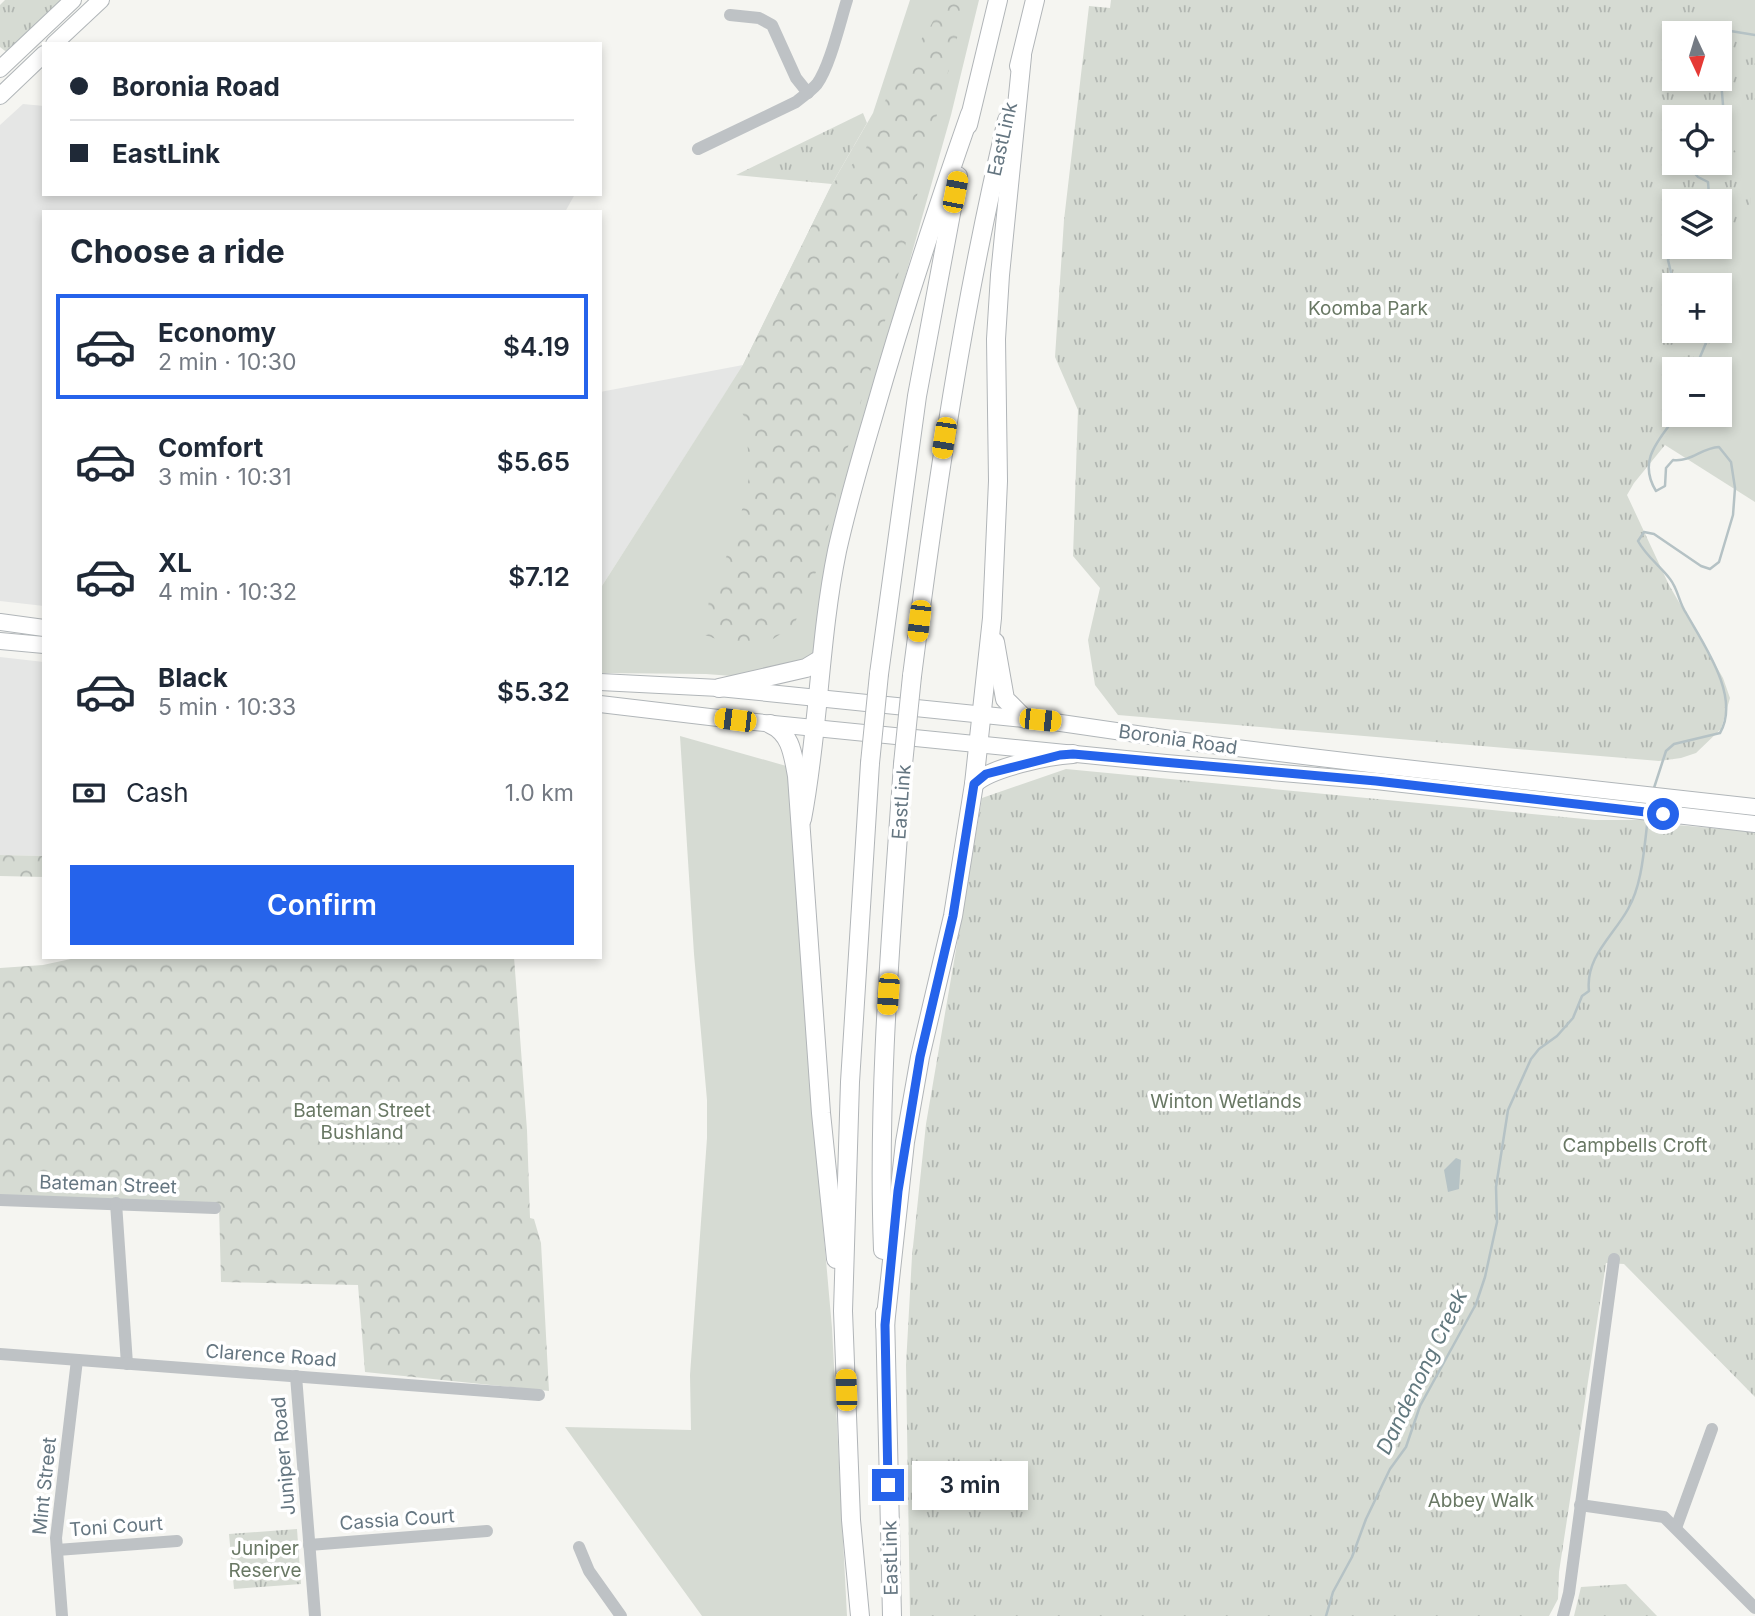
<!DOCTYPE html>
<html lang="en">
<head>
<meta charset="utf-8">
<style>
  :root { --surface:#fff; --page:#f6f6f7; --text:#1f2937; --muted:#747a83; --line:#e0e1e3; --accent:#2563eb }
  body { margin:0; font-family:Inter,sans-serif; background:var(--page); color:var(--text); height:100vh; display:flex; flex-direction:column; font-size:26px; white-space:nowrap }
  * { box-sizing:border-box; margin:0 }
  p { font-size:23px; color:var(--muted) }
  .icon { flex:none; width:38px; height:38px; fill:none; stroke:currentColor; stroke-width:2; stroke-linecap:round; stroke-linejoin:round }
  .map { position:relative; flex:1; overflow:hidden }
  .sheet { position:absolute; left:42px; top:210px; width:560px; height:749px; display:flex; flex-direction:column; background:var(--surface); border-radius:0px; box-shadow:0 4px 10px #0003 }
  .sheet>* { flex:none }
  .banner { position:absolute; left:42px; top:42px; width:560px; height:154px; border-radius:0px; box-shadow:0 4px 10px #0003; display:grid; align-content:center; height:154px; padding:0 28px; background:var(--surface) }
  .needle { width:46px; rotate:176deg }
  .tools { position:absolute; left:1662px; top:21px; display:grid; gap:14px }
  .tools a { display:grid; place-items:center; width:70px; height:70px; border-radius:0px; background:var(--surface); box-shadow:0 4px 10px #0003; font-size:35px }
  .end { position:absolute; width:32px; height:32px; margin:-16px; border:9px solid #2563eb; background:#fff; box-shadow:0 0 0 4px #fff }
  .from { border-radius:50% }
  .bubble { position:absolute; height:49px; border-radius:0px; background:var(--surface); box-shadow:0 4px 10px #0003; font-size:23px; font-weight:600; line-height:49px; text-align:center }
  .car { position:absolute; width:21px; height:42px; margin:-21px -10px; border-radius:9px; box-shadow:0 0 5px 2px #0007; background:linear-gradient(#f5c518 24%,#345 0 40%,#f5c518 0 76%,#345 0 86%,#f5c518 0) }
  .banner b { display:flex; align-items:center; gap:24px; height:66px; font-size:26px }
  .banner b+b { border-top:2px solid var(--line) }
  .banner i { width:18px; height:18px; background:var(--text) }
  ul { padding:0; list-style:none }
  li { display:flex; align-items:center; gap:21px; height:105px; margin:0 14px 10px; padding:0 14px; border:4px solid transparent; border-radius:0px }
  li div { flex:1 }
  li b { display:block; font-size:26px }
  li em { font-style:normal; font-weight:600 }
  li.selected { border-color:var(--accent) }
  li>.icon { width:63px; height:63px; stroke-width:1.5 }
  h2 { padding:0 28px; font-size:32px; line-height:84px }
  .pay { display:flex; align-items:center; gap:18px; height:77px; padding:0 28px; font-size:26px }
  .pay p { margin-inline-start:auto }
  .action { display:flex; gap:14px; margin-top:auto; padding:14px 28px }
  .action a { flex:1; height:80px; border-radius:0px; background:var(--accent); color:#fff; font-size:28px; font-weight:600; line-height:80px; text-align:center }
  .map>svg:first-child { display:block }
  .built { fill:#e5e6e5 }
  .green { fill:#d6dbd3; fill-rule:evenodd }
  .forest { fill:url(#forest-crowns) }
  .park { fill:url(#park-tufts) }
  .water { fill:#b5c2c5 }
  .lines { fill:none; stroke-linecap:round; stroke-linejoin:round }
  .stream { stroke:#b5c2c5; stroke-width:2.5 }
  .major-casing { stroke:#b1b6b9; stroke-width:18 }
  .highway-casing { stroke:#b1b5b8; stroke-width:20 }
  .minor { stroke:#bec2c5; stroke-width:12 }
  .major { stroke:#fff; stroke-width:16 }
  .highway { stroke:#fff; stroke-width:18 }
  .highway-bridge-casing { stroke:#b1b5b8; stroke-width:20; stroke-linecap:butt }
  .highway-bridge { stroke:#fff; stroke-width:18 }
  .route { stroke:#2563eb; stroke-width:9 }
  .labels { text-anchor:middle; stroke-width:7; stroke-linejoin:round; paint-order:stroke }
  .street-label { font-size:19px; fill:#657681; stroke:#fff }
  .park-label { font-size:19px; fill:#697864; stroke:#fff }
  .water-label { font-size:21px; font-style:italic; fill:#61787e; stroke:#fff }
</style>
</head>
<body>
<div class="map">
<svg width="1755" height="1616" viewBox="0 0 1755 1616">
  <defs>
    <pattern id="forest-crowns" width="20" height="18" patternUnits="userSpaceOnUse" patternTransform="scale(1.75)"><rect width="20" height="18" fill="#d6dbd3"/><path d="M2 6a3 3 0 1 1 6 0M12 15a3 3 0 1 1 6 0" fill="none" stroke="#b1b6b1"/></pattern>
    <pattern id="park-tufts" width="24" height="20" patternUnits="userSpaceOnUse" patternTransform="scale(1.75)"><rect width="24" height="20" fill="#d6dbd3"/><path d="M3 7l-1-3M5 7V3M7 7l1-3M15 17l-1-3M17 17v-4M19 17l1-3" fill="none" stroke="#b1b6b1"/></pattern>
  </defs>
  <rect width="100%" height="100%" fill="#f5f5f1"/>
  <g class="built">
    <path d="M 23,104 L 44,106 L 44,194 L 575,194 L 565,212 L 44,212 L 44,606 L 0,601 L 0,125 Z"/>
    <path d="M 743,365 L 728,389 L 600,589 L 600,392 Z"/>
    <path d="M 0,657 L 44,662 L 44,856 L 0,855 Z"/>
  </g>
  <g class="green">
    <path d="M 910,0 L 979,0 L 951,115 L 848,479 L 814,654 L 804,663 L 745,677 L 706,674 L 600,673 L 600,589 L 743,365 L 832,184 L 873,113 Z"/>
    <path d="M 1686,0 L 1755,0 L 1755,502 L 1665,445 L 1675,241 L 1675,247 L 1720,247 L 1720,117 L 1681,117 L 1720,79 L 1720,33 L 1685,33 ZM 1675,285 L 1720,285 L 1720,331 L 1675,331 ZM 1675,369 L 1720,369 L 1720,415 L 1675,415 Z"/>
    <path d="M 680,736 L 790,767 L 809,1017 L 818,1170 L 832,1328 L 847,1616 L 702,1616 L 565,1427 L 691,1430 L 690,1375 L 707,1138 L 707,1100 L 694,954 Z"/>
  </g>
  <g class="forest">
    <path d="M 944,0 L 967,0 L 929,145 L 896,284 L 850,439 L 818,567 L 794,625 L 764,645 L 735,646 L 705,635 L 709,599 L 738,528 L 750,473 L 745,418 L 728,389 L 743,365 L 832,184 L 864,153 L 894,79 L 931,25 Z"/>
    <path d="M 0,855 L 44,856 L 44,877 L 0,876 Z"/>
    <path d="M 80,957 L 514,957 L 527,1130 L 530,1218 L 534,1219 L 541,1243 L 549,1391 L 365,1372 L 358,1285 L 221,1282 L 219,1205 L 0,1195 L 0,968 L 43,965 Z"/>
  </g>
  <g class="park">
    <path d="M 5,0 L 73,0 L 13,57 L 0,47 L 0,5 Z"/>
    <path d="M 1111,0 L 1725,0 L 1700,9 L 1695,33 L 1675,33 L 1675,79 L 1720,79 L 1720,41 L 1732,38 L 1755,49 L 1755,107 L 1739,103 L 1724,94 L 1713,110 L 1714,117 L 1675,117 L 1675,163 L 1720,163 L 1720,136 C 1726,146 1734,148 1740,156 C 1744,161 1746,171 1748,177 C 1755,213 1749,222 1720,241 L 1720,201 L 1675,201 L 1675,247 L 1712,247 L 1688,266 L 1695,285 L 1675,285 L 1675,331 L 1712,331 L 1712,334 L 1702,369 L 1675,369 L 1675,415 L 1682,415 L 1665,445 L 1634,483 L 1627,495 L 1669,585 L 1723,678 L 1730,698 L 1721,729 L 1696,753 L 1681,758 L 1659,761 L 1118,715 L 1095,685 L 1088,640 L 1100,588 L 1073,556 L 1078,410 L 1055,357 L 1064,220 L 1089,6 L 1110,8 Z"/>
    <path d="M 863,113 L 867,123 L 832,184 L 736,175 Z"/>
    <path d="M 1066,769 L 1595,820 L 1655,820 L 1655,823 L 1755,832 L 1755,1397 L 1624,1264 L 1606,1263 L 1559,1572 L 1558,1599 L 1549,1616 L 910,1616 L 906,1365 L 912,1256 L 926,1124 L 982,798 Z"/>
    <path d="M 297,1529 L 301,1584 L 234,1589 L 229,1534 Z"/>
    <path d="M 1626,1584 L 1657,1616 L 1574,1616 L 1581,1587 Z"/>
  </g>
  <path class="water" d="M 1456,1158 L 1461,1160 L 1459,1189 L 1448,1192 L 1444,1170 Z"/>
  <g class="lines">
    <g class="stream">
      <path d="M 1694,33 L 1694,28 L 1706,27 L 1755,35"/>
      <path d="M 1720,68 L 1723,105 L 1720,126"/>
      <path d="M 1691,163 L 1689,167 L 1698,177 L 1708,182 L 1709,195 L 1704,201"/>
      <path d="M 1676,247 L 1668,260 L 1672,277 L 1699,282 L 1702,285"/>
      <path d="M 1695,369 L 1711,331"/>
      <path d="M 1653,791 L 1666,751 L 1674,744 L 1720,733 C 1741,697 1704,645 1686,613 C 1679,603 1678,589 1670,579 C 1660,566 1646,556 1638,541 L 1644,532 L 1654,534 L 1701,566 L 1710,569 L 1719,562 L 1733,515 L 1735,488 L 1731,462 L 1719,447 C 1701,448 1692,462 1673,460 L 1666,468 L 1665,486 L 1656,491 C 1637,460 1659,440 1677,415"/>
      <path d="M 1326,1616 L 1333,1592 L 1352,1557 L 1366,1519 L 1390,1469 L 1406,1447 L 1420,1406 L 1476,1304 L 1485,1277 L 1497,1222 L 1496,1187 L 1508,1110 L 1531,1059 L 1539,1049 L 1557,1036 L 1573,1018 L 1582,996 L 1589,991 C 1585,957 1614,935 1628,909 C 1643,883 1644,846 1648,818"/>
    </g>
    <defs>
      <g id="major">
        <path d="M 54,44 L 101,0"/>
        <path d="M 0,69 L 73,0"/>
        <path d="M 0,96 L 44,54"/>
        <path d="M 0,622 L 44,628"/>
        <path d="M 0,641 L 44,645"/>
        <path d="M 600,682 L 719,688 L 1054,722 L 1212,745 L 1378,765 L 1755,807"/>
        <path d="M 600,704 L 735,720 L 1166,763 L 1376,781 L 1755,824"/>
      </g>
      <g id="highway">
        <path d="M 1019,66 L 1035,0"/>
        <path d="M 968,125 L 998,0"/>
        <path d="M 995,642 L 1005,699 L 1025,719"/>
        <path d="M 879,674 L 917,396 L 958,176"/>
        <path d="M 912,676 C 936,489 963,304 1007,120"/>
        <path d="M 719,688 L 806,668 L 821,659"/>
        <path d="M 770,724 C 791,733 793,755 797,776 L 821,1113 L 836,1259"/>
        <path d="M 974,784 C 989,768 1050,755 1073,754"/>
        <path d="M 802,819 C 819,731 819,639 837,551 C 847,506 860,461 873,417 C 902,315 935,214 970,114"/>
        <path d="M 883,1250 C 877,1088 892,926 903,764"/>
        <path d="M 885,1313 L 892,1616"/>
        <path d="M 885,1325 L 905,1142 L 920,1057 L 953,916 L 974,784 L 992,618 L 998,481 L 996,339 L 1000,275 L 1022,56"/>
        <path d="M 860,1616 L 851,1520 L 843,1311 L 850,1082 L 870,763"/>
      </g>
    </defs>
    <use href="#major" class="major-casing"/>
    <use href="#highway" class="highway-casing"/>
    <g class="minor">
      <path d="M 730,15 L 759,18 L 772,25 L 796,78 L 808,93"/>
      <path d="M 698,149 L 796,102 C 803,96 811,91 817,84 C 830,66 840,22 847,0"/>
      <path d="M 0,1200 L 215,1208"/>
      <path d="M 116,1203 L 127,1364"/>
      <path d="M 0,1354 L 539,1395"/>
      <path d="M 296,1376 L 315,1616"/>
      <path d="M 1580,1505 L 1664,1517 L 1755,1608"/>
      <path d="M 1676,1528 L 1712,1429"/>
      <path d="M 309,1545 L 487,1531"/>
      <path d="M 579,1547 L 589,1571 L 621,1616"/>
      <path d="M 57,1550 L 177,1541"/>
      <path d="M 62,1616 L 56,1538 L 77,1360"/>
      <path d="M 1563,1616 L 1569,1593 L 1614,1259"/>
    </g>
    <use href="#major" class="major"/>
    <use href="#highway" class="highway"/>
    <defs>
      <g id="highway-bridge">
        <path d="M 870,763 L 879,674"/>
        <path d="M 903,764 L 912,676"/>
      </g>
    </defs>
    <use href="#highway-bridge" class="highway-bridge-casing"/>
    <use href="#highway-bridge" class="highway-bridge"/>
  </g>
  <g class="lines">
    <path class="route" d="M 888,1485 L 885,1325 L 898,1191 L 920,1057 L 953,916 L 974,784 L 986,774 L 1060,755 L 1073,754 L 1376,781 L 1663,814"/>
  </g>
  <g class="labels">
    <g class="street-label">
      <text transform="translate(1002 139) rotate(-77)" y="7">EastLink</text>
      <text transform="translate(1178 739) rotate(8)" y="7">Boronia Road</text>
      <text transform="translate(901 802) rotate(-86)" y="7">EastLink</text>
      <text transform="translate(108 1184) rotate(2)" y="7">Bateman Street</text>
      <text transform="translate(271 1355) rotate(4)" y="7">Clarence Road</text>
      <text transform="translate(283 1456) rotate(-95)" y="7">Juniper Road</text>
      <text transform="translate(44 1486) rotate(-84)" y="7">Mint Street</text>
      <text transform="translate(397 1519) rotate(-4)" y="7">Cassia Court</text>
      <text transform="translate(116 1526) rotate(-4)" y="7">Toni Court</text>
      <text transform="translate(890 1558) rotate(-91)" y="7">EastLink</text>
    </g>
    <g class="park-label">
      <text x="1368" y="315">Koomba Park</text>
      <text x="1226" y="1108">Winton Wetlands</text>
      <text x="362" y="1117">Bateman Street<tspan x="362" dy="22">Bushland</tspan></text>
      <text x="1635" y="1152">Campbells Croft</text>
      <text x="1481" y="1507">Abbey Walk</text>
      <text x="265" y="1555">Juniper<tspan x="265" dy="22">Reserve</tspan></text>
    </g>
    <g class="water-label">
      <text transform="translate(1422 1372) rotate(-64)" y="7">Dandenong Creek</text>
    </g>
  </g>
</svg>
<div class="tools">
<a><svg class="needle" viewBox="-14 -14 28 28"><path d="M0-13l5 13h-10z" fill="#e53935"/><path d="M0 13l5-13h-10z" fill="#747a83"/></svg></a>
<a><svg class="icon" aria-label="locate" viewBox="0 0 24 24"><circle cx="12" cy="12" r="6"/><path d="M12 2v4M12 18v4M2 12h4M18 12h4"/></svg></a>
<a><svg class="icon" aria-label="layers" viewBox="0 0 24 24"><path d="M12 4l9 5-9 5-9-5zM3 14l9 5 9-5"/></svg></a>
<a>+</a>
<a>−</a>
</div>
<i class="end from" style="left:1663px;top:814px"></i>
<i class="end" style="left:888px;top:1485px"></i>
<div class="bubble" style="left:912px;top:1461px;width:116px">3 min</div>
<i class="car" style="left:955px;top:192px;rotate:11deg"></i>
<i class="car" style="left:944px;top:438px;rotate:189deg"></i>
<i class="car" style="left:919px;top:621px;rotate:187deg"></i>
<i class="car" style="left:735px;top:720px;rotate:277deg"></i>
<i class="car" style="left:1040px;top:720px;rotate:96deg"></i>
<i class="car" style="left:888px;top:994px;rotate:184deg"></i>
<i class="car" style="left:846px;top:1390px;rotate:358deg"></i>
<div class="banner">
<b><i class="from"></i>Boronia Road</b>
<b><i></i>EastLink</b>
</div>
<section class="sheet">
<h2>Choose a ride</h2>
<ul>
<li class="selected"><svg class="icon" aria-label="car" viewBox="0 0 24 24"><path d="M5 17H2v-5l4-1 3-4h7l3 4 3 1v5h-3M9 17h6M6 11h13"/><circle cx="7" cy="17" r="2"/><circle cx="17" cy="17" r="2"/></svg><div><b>Economy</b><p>2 min · 10:30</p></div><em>$4.19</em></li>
<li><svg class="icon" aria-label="car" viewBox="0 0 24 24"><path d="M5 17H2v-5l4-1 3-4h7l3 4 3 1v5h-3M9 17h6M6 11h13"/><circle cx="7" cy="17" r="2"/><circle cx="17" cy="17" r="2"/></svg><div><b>Comfort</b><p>3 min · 10:31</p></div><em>$5.65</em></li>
<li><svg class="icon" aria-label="car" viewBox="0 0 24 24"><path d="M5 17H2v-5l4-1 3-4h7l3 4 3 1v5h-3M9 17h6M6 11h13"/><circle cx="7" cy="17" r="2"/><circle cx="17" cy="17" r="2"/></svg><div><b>XL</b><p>4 min · 10:32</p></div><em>$7.12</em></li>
<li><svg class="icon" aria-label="car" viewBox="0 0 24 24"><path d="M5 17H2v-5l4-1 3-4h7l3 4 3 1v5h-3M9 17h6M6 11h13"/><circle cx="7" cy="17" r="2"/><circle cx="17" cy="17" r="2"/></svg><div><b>Black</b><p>5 min · 10:33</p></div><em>$5.32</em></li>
</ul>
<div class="pay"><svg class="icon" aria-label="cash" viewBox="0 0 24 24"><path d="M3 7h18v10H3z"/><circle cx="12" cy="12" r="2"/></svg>Cash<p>1.0 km</p></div>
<div class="action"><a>Confirm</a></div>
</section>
</div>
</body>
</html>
